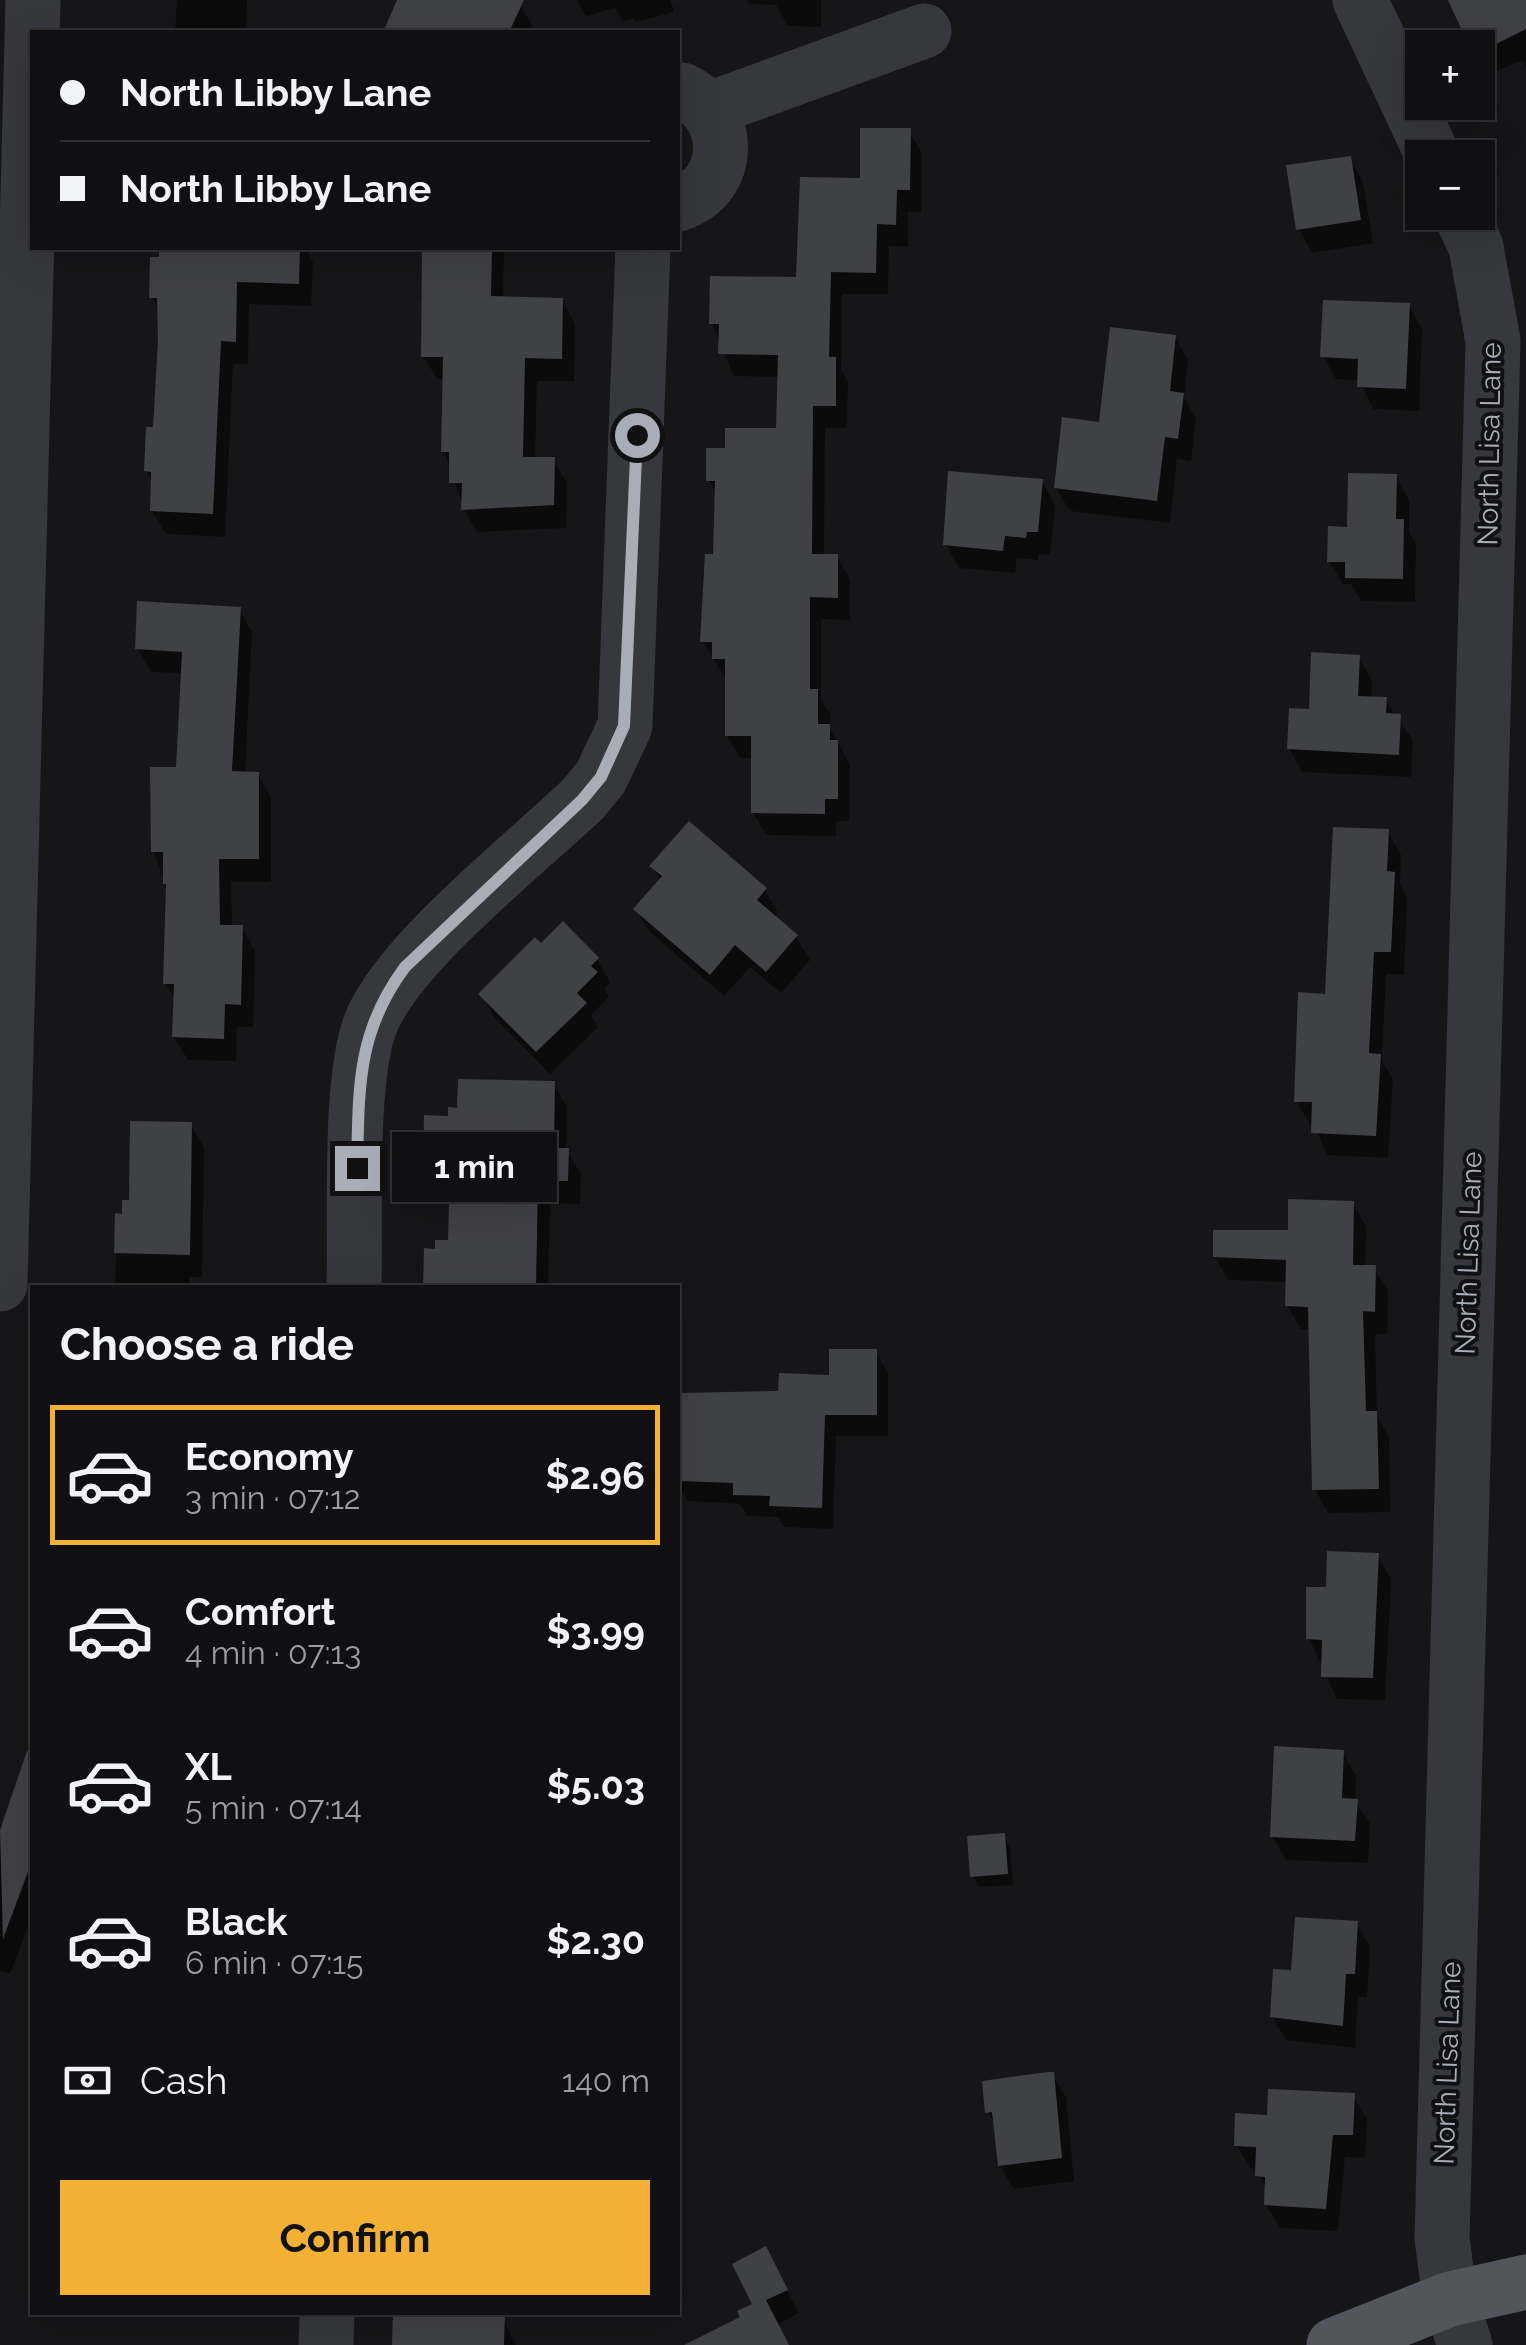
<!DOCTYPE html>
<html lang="en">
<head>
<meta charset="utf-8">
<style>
  :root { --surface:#101012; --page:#19191b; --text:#f1f3f6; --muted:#9c9d9f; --line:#303032; --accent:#f2b134 }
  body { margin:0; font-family:Raleway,sans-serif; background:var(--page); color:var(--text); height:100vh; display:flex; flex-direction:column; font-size:38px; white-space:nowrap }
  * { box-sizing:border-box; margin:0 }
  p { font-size:32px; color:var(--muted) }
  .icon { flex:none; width:55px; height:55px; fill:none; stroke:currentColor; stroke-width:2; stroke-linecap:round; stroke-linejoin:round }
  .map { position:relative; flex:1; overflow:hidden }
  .side { position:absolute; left:30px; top:1285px; width:650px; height:1030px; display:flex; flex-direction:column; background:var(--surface); border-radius:0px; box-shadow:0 10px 40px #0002,0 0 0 2px var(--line) }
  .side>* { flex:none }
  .top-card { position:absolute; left:30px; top:30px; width:650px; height:220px; border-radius:0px; box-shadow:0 10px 40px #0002,0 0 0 2px var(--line); display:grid; align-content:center; height:220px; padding:0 30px; background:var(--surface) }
  .controls { position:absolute; left:1405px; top:30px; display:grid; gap:20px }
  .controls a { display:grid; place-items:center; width:90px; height:90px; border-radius:0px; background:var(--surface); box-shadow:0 10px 40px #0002,0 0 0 2px var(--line); font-size:50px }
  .end { position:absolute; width:45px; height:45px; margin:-22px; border:12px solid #a8adb8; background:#111; box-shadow:0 0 0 5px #111 }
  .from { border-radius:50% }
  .bubble { position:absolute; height:70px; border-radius:0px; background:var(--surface); box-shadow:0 10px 40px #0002,0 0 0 2px var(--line); font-size:32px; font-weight:700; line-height:70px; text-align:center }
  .top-card b { display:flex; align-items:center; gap:35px; height:95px; font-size:38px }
  .top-card b+b { border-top:2px solid var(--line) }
  .top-card i { width:25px; height:25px; background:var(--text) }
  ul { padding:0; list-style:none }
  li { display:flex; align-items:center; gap:30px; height:140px; margin:0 20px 15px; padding:0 10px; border:5px solid transparent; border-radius:0px }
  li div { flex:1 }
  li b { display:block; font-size:38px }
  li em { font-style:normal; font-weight:700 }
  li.on { border-color:var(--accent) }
  li>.icon { width:90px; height:90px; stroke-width:1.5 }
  h2 { padding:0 30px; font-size:45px; line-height:120px }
  .pay { display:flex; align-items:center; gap:25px; height:110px; padding:0 30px; font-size:38px }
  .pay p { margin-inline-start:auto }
  .action { display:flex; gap:20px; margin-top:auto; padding:20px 30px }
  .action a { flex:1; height:115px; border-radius:0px; background:var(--accent); color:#111; font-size:40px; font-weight:700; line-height:115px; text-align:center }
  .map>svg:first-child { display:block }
  .shadow { fill:#0007 }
  .building { fill:#404145 }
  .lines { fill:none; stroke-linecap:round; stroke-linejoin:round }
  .minor { stroke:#37383d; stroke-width:55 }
  .major { stroke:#53555c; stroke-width:55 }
  .route { stroke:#a8adb8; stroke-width:12 }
  .labels { text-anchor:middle; stroke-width:8; stroke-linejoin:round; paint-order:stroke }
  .street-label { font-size:28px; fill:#a8adb8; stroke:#111113 }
</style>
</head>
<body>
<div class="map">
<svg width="1526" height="2345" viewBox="0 0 1526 2345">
  <rect width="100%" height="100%" fill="#161618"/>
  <g class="shadow">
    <path d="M 177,0 L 247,0 L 246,32 L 175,32 Z"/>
    <path d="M 400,0 L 508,0 L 521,6 L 534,29 L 385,32 Z"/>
    <path d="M 577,0 L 670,0 L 674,12 L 636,22 L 634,18 L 623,21 L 615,8 L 586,16 Z"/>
    <path d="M 747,0 L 821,0 L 821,27 L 788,26 L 776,5 L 749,4 Z"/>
    <path d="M 1450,0 L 1526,0 L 1526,66 L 1523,60 L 1488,74 Z"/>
    <path d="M 909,131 L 922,153 L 921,212 L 908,212 L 908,247 L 889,246 L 888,294 L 842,294 L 841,369 L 848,382 L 847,428 L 825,428 L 824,557 L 837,557 L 850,579 L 850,620 L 821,619 L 821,700 L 830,714 L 830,728 L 850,765 L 849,821 L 836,821 L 836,836 L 766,835 L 753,813 L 753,758 L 740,758 L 727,736 L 728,682 L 702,641 L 716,556 L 717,494 L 709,480 L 727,450 L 779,431 L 780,377 L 734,376 L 712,323 L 798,280 L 862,180 Z"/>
    <path d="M 1350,159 L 1363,182 L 1373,243 L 1312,253 L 1299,229 Z"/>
    <path d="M 162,248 L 305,248 L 313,261 L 311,306 L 249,304 L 248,364 L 233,364 L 225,537 L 166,534 L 152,511 L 153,483 L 146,471 L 156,430 L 160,312 L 152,297 Z"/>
    <path d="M 425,248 L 504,248 L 503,299 L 562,300 L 575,324 L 574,381 L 537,381 L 535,459 L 553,459 L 567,483 L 566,528 L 477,532 L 464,509 L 444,451 L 445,379 L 437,379 L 423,356 Z"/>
    <path d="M 1409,306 L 1422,329 L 1419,411 L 1373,409 L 1360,381 L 1336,379 L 1323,356 Z"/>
    <path d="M 1175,337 L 1188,360 L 1184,398 L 1196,418 L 1191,461 L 1177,459 L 1170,523 L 1070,511 L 1056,488 L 1101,425 Z"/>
    <path d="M 1396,477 L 1409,500 L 1409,531 L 1416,545 L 1415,602 L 1361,601 L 1351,584 L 1343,584 L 1329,561 L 1349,530 Z"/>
    <path d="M 1042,481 L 1055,505 L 1050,555 L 1039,554 L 1038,560 L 1017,558 L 1015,573 L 959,568 L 946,545 Z"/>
    <path d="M 239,609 L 252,632 L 245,774 L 258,775 L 271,798 L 271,882 L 231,882 L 232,927 L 242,928 L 255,951 L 253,1027 L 237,1027 L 236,1061 L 188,1060 L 174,1037 L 176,1001 L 165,983 L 168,889 L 153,851 L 178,769 L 183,673 L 151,672 L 137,648 Z"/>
    <path d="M 1359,657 L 1372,681 L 1371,699 L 1385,700 L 1413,740 L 1411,777 L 1302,772 L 1289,748 L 1311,712 Z"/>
    <path d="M 1388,832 L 1401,855 L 1400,884 L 1407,897 L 1404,975 L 1386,974 L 1382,1061 L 1393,1079 L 1388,1158 L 1327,1155 L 1314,1124 L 1310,1124 L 1296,1101 L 1328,997 Z"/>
    <path d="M 652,866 L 765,890 L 778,913 L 774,918 L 796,937 L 810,960 L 781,993 L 750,967 L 724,996 L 650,932 L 636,909 L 661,881 Z"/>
    <path d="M 597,959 L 610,982 L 604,988 L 609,997 L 591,1015 L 598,1027 L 550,1074 L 494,1017 L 481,994 Z"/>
    <path d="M 553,1083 L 567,1107 L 566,1150 L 581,1174 L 580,1204 L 550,1203 L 548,1288 L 426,1288 L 438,1251 L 451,1243 L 452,1195 L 439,1194 L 426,1171 L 450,1119 L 460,1110 Z"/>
    <path d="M 191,1125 L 204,1148 L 202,1277 L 189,1277 L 189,1288 L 115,1288 L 117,1216 L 124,1216 Z"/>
    <path d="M 1353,1203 L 1366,1227 L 1365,1267 L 1374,1268 L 1388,1291 L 1387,1334 L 1375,1334 L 1377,1416 L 1389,1437 L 1390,1512 L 1328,1513 L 1315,1490 L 1311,1329 L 1301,1329 L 1287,1306 L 1288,1282 L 1228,1280 L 1215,1257 L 1290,1233 Z"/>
    <path d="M 876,1352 L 888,1373 L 888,1436 L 836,1436 L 833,1529 L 784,1527 L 778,1517 L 747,1516 L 740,1504 L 688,1501 L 678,1486 L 678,1396 L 781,1394 L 831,1377 Z"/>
    <path d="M 1378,1556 L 1391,1579 L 1385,1700 L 1337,1699 L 1309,1638 L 1328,1590 Z"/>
    <path d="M 32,1743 L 32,1916 L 10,1974 L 0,1970 L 0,1824 L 4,1826 Z"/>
    <path d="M 1343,1753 L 1356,1776 L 1355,1801 L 1370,1824 L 1368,1863 L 1286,1860 L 1272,1836 Z"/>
    <path d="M 1003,1836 L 1010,1846 L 1013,1885 L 979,1887 L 973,1876 Z"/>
    <path d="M 1357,1924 L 1370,1947 L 1367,1997 L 1358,1997 L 1355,2048 L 1286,2040 L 1272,2017 L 1294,1973 Z"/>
    <path d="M 1052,2074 L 1066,2097 L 1074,2181 L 1014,2189 L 1000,2166 L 996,2127 L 988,2112 Z"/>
    <path d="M 1353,2096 L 1367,2119 L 1365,2158 L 1345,2157 L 1338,2231 L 1280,2228 L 1266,2205 L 1267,2191 L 1258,2169 L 1250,2168 L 1236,2145 Z"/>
    <path d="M 778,2273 L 799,2313 L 778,2324 L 788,2345 L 689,2345 L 744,2318 Z"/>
    <path d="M 395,2312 L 499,2312 L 516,2345 L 395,2345 Z"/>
  </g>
  <g class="building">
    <path d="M 397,0 L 524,0 L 509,32 L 383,32 Z"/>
    <path d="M 1448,0 L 1526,0 L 1526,29 L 1494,45 L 1470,48 Z"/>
    <path d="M 860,128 L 911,128 L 910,190 L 897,190 L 896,225 L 877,224 L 876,273 L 831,272 L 829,357 L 836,357 L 836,406 L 813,406 L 812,554 L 838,554 L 838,598 L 810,597 L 810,689 L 818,689 L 818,724 L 830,724 L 830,740 L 838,740 L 838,799 L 825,799 L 825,814 L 751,813 L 751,736 L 725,736 L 725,659 L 712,659 L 712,642 L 700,642 L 705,554 L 713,554 L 715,481 L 706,481 L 706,448 L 725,448 L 725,428 L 776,428 L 778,355 L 718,354 L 719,324 L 709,324 L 710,276 L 796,277 L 800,177 L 860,178 Z"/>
    <path d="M 1351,156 L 1361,220 L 1296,230 L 1286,165 Z"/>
    <path d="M 159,248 L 300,248 L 299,284 L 237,282 L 236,342 L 221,341 L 213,514 L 150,511 L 151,472 L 144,471 L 146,427 L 153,427 L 158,340 L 157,298 L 149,298 L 150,257 L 159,257 Z"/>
    <path d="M 422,251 L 492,252 L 491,296 L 563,298 L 562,359 L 525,358 L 523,457 L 555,457 L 554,505 L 461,510 L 462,483 L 449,483 L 449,452 L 441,452 L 443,357 L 421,357 Z"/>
    <path d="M 1323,300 L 1410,303 L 1406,389 L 1357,387 L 1358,359 L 1320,357 Z"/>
    <path d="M 1110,327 L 1176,335 L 1170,391 L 1184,393 L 1178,439 L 1165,437 L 1157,501 L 1054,488 L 1062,417 L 1099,422 Z"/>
    <path d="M 948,471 L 1043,479 L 1038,532 L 1027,532 L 1026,538 L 1005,536 L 1003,551 L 943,545 Z"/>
    <path d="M 1348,473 L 1397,474 L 1396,519 L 1404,519 L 1403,579 L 1345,578 L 1345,562 L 1327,562 L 1328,526 L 1347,527 Z"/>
    <path d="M 137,601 L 241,607 L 232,771 L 259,772 L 259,859 L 219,859 L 220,925 L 243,925 L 241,1005 L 225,1004 L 224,1039 L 172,1037 L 174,984 L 163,984 L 166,884 L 163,884 L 163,852 L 151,852 L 150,767 L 176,767 L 182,652 L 135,649 Z"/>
    <path d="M 1311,652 L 1360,655 L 1358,696 L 1387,697 L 1386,713 L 1401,714 L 1399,755 L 1287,749 L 1289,708 L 1309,709 Z"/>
    <path d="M 689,821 L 767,888 L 757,900 L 798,935 L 766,972 L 735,945 L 710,975 L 633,909 L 662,876 L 649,866 Z"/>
    <path d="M 1333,827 L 1389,829 L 1387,871 L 1395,872 L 1391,952 L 1374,952 L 1369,1053 L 1381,1054 L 1376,1136 L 1311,1133 L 1312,1102 L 1294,1102 L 1298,992 L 1325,994 Z"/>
    <path d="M 563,921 L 599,958 L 591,966 L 598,972 L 577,993 L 587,1003 L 536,1052 L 478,994 L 535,937 L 541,943 Z"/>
    <path d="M 458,1079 L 555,1081 L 554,1148 L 569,1148 L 568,1181 L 538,1181 L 536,1288 L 423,1288 L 424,1248 L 435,1249 L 435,1240 L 448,1240 L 450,1172 L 423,1172 L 424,1115 L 448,1116 L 448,1107 L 457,1108 Z"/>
    <path d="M 130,1121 L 192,1122 L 190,1255 L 114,1253 L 115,1213 L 122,1214 L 122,1200 L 129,1200 Z"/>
    <path d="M 1288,1199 L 1354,1201 L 1353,1265 L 1376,1265 L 1375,1312 L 1363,1311 L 1366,1411 L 1377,1411 L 1379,1489 L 1312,1490 L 1308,1307 L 1285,1306 L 1286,1260 L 1213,1257 L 1213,1230 L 1288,1230 Z"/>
    <path d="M 829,1349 L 877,1349 L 877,1415 L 825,1415 L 822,1508 L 769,1506 L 770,1496 L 733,1495 L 733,1483 L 678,1481 L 678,1393 L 778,1391 L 779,1373 L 829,1375 Z"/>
    <path d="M 1327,1551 L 1379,1553 L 1373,1678 L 1321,1677 L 1322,1640 L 1306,1639 L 1306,1587 L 1326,1587 Z"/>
    <path d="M 1274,1746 L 1344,1750 L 1342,1798 L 1358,1799 L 1355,1841 L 1270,1837 Z"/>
    <path d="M 27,1751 L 32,1752 L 32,1861 L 3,1939 L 0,1830 Z"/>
    <path d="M 1005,1833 L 1008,1874 L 970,1877 L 967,1836 Z"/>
    <path d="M 1295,1917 L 1358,1921 L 1355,1974 L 1346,1974 L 1343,2026 L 1270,2017 L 1273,1969 L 1291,1970 Z"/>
    <path d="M 1048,2072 L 1054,2072 L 1062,2158 L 998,2166 L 992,2112 L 985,2113 L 982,2081 Z"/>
    <path d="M 1268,2089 L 1355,2093 L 1353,2135 L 1333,2135 L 1326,2209 L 1264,2205 L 1265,2177 L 1255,2176 L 1256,2147 L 1234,2146 L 1235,2113 L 1267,2115 Z"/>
    <path d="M 766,2246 L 788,2290 L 766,2300 L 789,2345 L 684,2345 L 740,2317 L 737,2311 L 752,2304 L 732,2264 Z"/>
    <path d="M 393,2312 L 505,2313 L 504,2345 L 392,2345 Z"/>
  </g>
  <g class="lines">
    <g class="minor">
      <path d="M 1360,0 L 1434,158"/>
      <path d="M 710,109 L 924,31"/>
      <path d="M 678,204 C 734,186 734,114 682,90"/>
      <path d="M 1460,212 L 1476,247 L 1493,341 L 1442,2238 L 1450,2299 L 1465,2345"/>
      <path d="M 0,1284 L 33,0"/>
      <path d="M 354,1288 C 356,1222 348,1075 372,1020 C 402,951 524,855 583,799 L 601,777 L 625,726 L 643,248"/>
      <path d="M 326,2345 L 327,2312"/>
    </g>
    <path class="major" d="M 1334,2345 L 1450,2299 L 1526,2282"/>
  </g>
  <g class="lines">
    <path class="route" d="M 357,1168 C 359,1089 356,1033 405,967 L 582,800 L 601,777 L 624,726 L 637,435"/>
  </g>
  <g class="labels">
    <g class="street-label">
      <text transform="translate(1489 444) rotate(-89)" y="10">North Lisa Lane</text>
      <text transform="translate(1468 1253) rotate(-88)" y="10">North Lisa Lane</text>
      <text transform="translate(1447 2063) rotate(-88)" y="10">North Lisa Lane</text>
    </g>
  </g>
</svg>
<div class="controls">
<a>+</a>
<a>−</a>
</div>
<i class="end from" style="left:637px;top:435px"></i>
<i class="end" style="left:357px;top:1168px"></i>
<div class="bubble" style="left:392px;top:1132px;width:165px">1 min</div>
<div class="top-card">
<b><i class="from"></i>North Libby Lane</b>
<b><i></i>North Libby Lane</b>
</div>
<section class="side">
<h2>Choose a ride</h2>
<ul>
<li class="on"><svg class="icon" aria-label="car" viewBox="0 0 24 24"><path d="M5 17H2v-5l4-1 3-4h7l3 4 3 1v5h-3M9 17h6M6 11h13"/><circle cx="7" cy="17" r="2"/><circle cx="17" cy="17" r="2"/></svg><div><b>Economy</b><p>3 min · 07:12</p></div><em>$2.96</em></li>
<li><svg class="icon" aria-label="car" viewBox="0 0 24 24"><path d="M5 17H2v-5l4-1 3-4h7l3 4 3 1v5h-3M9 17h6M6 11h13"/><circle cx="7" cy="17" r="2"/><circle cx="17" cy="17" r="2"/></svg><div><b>Comfort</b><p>4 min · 07:13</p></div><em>$3.99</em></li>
<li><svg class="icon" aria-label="car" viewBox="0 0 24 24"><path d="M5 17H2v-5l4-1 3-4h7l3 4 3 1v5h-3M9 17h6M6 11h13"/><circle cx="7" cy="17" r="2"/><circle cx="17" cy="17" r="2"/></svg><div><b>XL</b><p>5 min · 07:14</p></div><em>$5.03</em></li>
<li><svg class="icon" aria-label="car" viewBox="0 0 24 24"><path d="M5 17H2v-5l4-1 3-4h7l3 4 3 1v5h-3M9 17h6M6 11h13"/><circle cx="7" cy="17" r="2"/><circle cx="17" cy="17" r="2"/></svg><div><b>Black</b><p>6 min · 07:15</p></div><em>$2.30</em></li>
</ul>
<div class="pay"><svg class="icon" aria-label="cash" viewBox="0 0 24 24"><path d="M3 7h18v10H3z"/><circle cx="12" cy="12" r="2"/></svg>Cash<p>140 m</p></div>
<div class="action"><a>Confirm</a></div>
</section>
</div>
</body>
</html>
